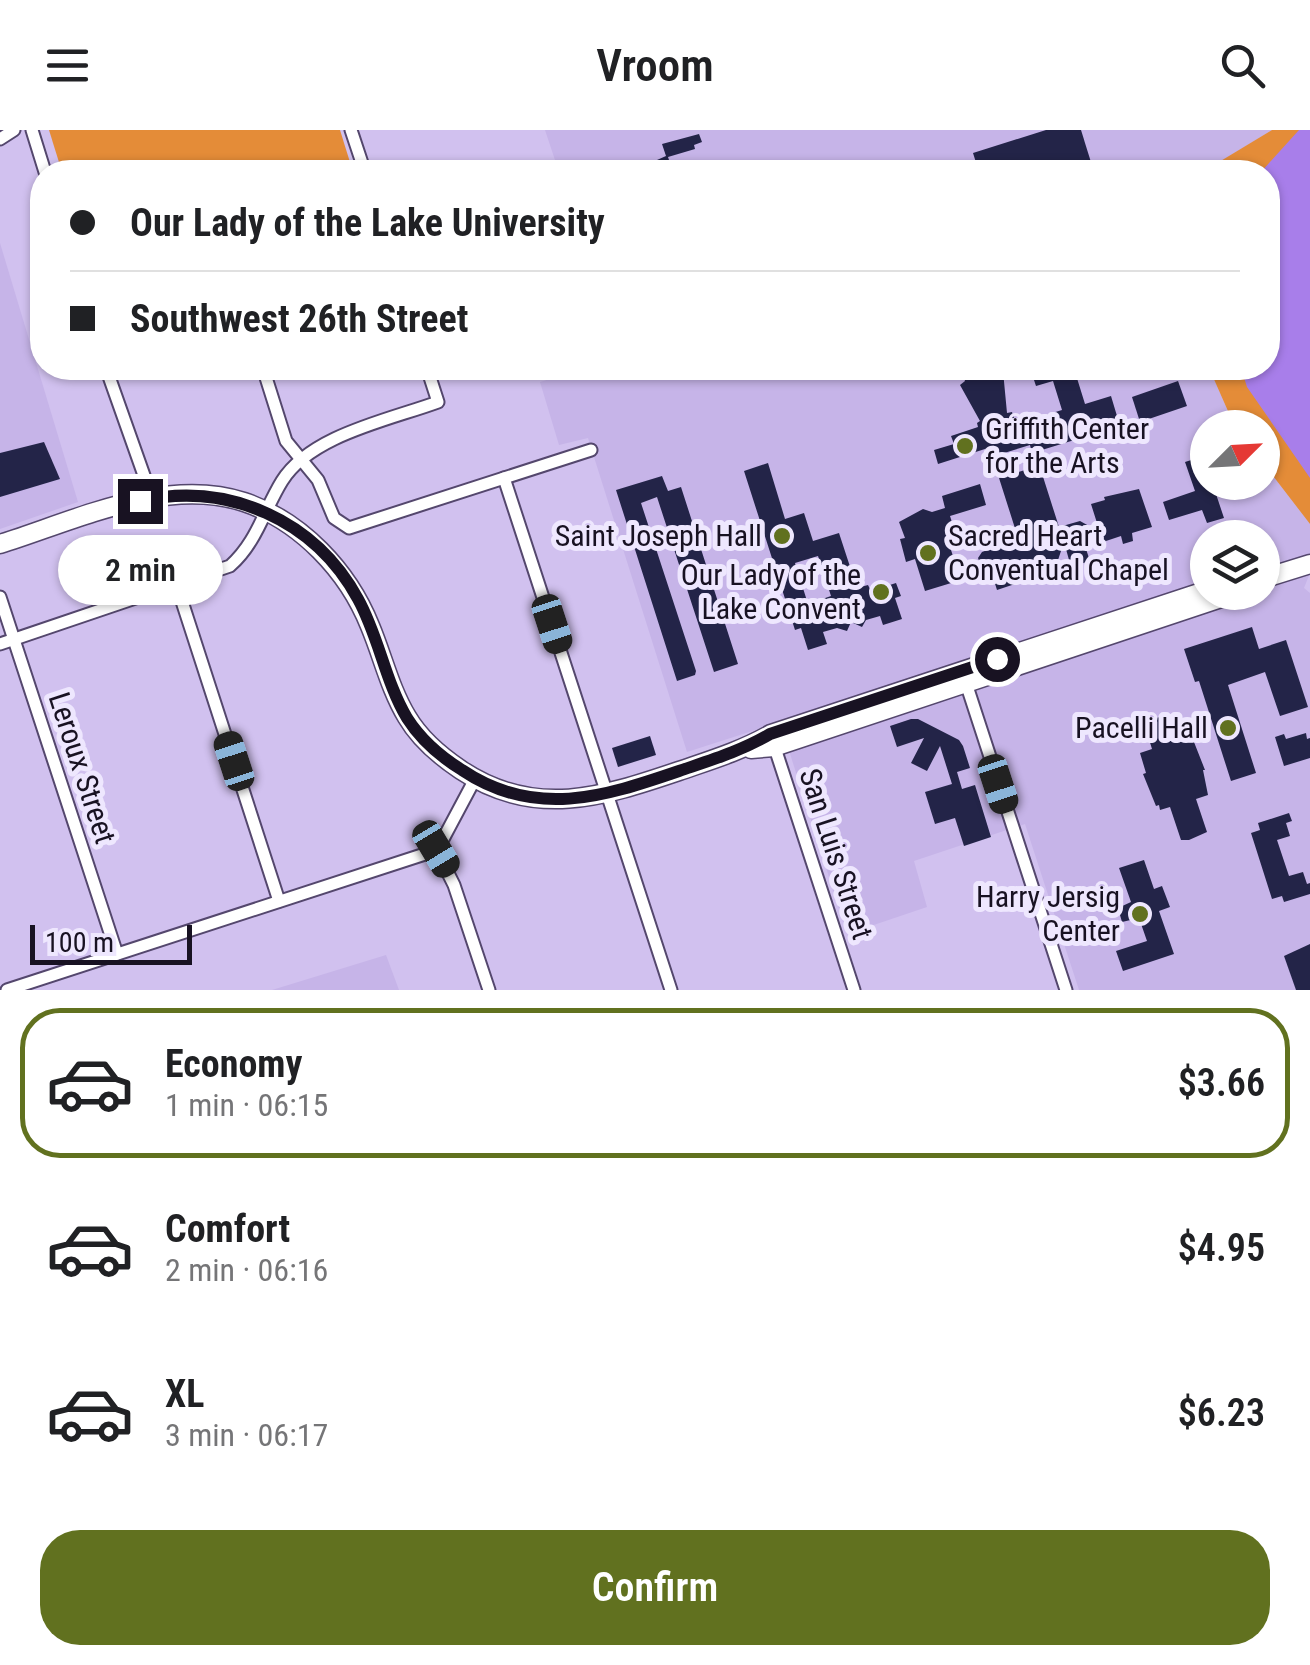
<!DOCTYPE html>
<html lang="en">
<head>
<meta charset="utf-8">
<style>
  :root { --surface:#fff; --page:#f2f2f2; --text:#202124; --muted:#757577; --line:#e0e0e0; --accent:#61711f }
  body { margin:0; font-family:"Roboto Condensed",sans-serif; background:var(--page); color:var(--text); height:100vh; display:flex; flex-direction:column; font-size:38px; white-space:nowrap }
  * { box-sizing:border-box; margin:0 }
  p { font-size:32px; color:var(--muted) }
  .icon { flex:none; width:55px; height:55px; fill:none; stroke:currentColor; stroke-width:2; stroke-linecap:round; stroke-linejoin:round }
  .map { position:relative; height:860px; overflow:hidden }
  .drawer { display:flex; flex-direction:column; background:var(--surface); flex:1 }
  .drawer>* { flex:none }
  .banner { position:absolute; left:30px; top:30px; width:1250px; height:220px; border-radius:40px; box-shadow:0 2px 8px #0004; display:grid; align-content:center; height:220px; padding:0 40px; background:var(--surface) }
  .needle { width:65px; rotate:66deg }
  .controls { position:absolute; left:1190px; top:280px; display:grid; gap:20px }
  .controls a { display:grid; place-items:center; width:90px; height:90px; border-radius:50%; background:var(--surface); box-shadow:0 2px 8px #0004; font-size:50px }
  .scale { position:absolute; left:30px; bottom:25px; width:162px; box-sizing:border-box; padding-left:10px; border:5px solid #181222; border-top:0; font-size:28px; line-height:35px; white-space:nowrap; color:#181222; -webkit-text-stroke:8px #eee7fe; paint-order:stroke }
  .end { position:absolute; width:45px; height:45px; margin:-22px; border:12px solid #181222; background:#fff; box-shadow:0 0 0 5px #fff }
  .from { border-radius:50% }
  .bubble { position:absolute; height:70px; border-radius:35px; background:var(--surface); box-shadow:0 2px 8px #0004; font-size:32px; font-weight:600; line-height:70px; text-align:center }
  .car { position:absolute; width:30px; height:60px; margin:-30px -15px; border-radius:12px; box-shadow:0 0 8px 2px #0007; background:linear-gradient(#222 24%,#8ab4d8 0 40%,#222 0 76%,#8ab4d8 0 86%,#222 0) }
  .banner b { display:flex; align-items:center; gap:35px; height:95px; font-size:38px }
  .banner b+b { border-top:2px solid var(--line) }
  .banner i { width:25px; height:25px; background:var(--text) }
  ul { padding:18px 0 0; list-style:none }
  li { display:flex; align-items:center; gap:30px; height:150px; margin:0 20px 15px; padding:0 20px; border:5px solid transparent; border-radius:40px }
  li div { flex:1 }
  li b { display:block; font-size:38px }
  li em { font-style:normal; font-weight:600 }
  li.active { border-color:var(--accent) }
  li>.icon { width:90px; height:90px; stroke-width:1.5 }
  .button { display:flex; gap:20px; margin-top:auto; padding:20px 40px }
  .button a { flex:1; height:115px; border-radius:40px; background:var(--accent); color:#fff; font-size:40px; font-weight:600; line-height:115px; text-align:center }
  header { display:flex; justify-content:space-between; align-items:center; height:130px; padding:0 40px; background:var(--surface); font-size:45px; font-weight:600 }
  .map>svg:first-child { display:block }
  .built { fill:#c6b4e8; fill-rule:evenodd }
  .green { fill:#e48c38 }
  .water { fill:#a87eea }
  .building { fill:#232448; fill-rule:evenodd }
  .lines { fill:none; stroke-linecap:round; stroke-linejoin:round }
  .minor-casing { stroke:#54476d; stroke-width:15 }
  .secondary-casing { stroke:#54476d; stroke-width:21 }
  .minor { stroke:#fff; stroke-width:11 }
  .secondary { stroke:#fff; stroke-width:18 }
  .route { stroke:#181222; stroke-width:12 }
  .poi-dot { fill:#61711f; stroke:#eee7fe; stroke-width:4 }
  .labels { text-anchor:middle; stroke-width:10; stroke-linejoin:round; paint-order:stroke }
  .poi-label { font-size:30px; fill:#181222; stroke:#eee7fe; text-anchor:end }
  .street-label { font-size:30px; fill:#181222; stroke:#eee7fe }
</style>
</head>
<body>
<header><svg class="icon" aria-label="menu" viewBox="0 0 24 24"><path d="M4 6h16M4 12h16M4 18h16"/></svg>Vroom<svg class="icon" aria-label="search" viewBox="0 0 24 24"><circle cx="10" cy="10" r="6"/><path d="M15 15l6 6"/></svg></header>
<div class="map">
<svg width="1310" height="860" viewBox="0 0 1310 860">
  <rect width="100%" height="100%" fill="#d1c1ef"/>
  <g class="built">
    <path d="M 545,0 L 1272,0 L 1220,32 L 1217,42 L 559,42 Z"/>
    <path d="M 0,113 L 78,372 L 0,399 Z"/>
    <path d="M 586,238 L 1209,238 L 1235,297 L 1208,298 L 1208,352 L 1262,352 L 1263,333 L 1310,394 L 1310,443 L 1304,458 L 1310,463 L 1310,860 L 1079,860 L 1025,694 L 914,731 L 927,777 L 847,804 L 780,592 L 687,622 L 588,308 L 559,315 L 540,252 ZM 1208,408 L 1262,408 L 1262,462 L 1208,462 Z"/>
    <path d="M 386,825 L 399,860 L 272,860 Z"/>
  </g>
  <g class="green">
    <path d="M 49,0 L 340,0 L 353,42 L 62,42 Z"/>
    <path d="M 1272,0 L 1310,0 L 1310,394 L 1263,333 L 1262,298 L 1235,297 L 1209,238 L 1268,238 L 1268,42 L 1217,42 L 1219,32 Z"/>
  </g>
  <path class="water" d="M 1299,0 L 1310,0 L 1310,348 L 1247,257 L 1241,238 L 1268,238 L 1268,42 L 1261,42 Z"/>
  <g class="building">
    <path d="M 1046,0 L 1081,0 L 1094,42 L 979,42 L 973,23 Z"/>
    <path d="M 699,4 L 702,12 L 694,15 L 695,19 L 668,27 L 673,42 L 661,42 L 657,30 L 666,26 L 662,14 Z"/>
    <path d="M 976,238 L 1003,241 L 1007,283 L 1012,282 L 1016,294 L 1062,280 L 1053,251 L 1036,256 L 1031,241 L 1043,238 L 1093,238 L 1076,245 L 1085,274 L 1111,266 L 1120,296 L 1032,323 L 1030,315 L 988,328 L 985,319 L 938,334 L 934,320 L 954,314 L 951,306 L 978,297 L 977,293 L 980,291 L 960,255 L 965,251 L 962,242 Z"/>
    <path d="M 1178,251 L 1187,276 L 1140,292 L 1132,267 Z"/>
    <path d="M 44,312 L 60,349 L 0,367 L 0,323 Z"/>
    <path d="M 1204,326 L 1208,352 L 1212,352 L 1224,388 L 1207,393 L 1202,380 L 1169,390 L 1163,372 L 1195,361 L 1185,332 Z"/>
    <path d="M 1038,331 L 1059,397 L 1080,391 L 1089,396 L 1082,407 L 1090,431 L 1071,437 L 1064,412 L 1055,439 L 1048,436 L 1035,440 L 1031,446 L 1024,441 L 1012,444 L 1015,454 L 997,460 L 990,438 L 980,433 L 978,428 L 982,422 L 1001,415 L 1006,419 L 1020,414 L 999,348 L 1025,340 L 1024,335 Z"/>
    <path d="M 768,333 L 785,389 L 804,383 L 813,411 L 839,403 L 857,458 L 868,455 L 871,461 L 896,453 L 901,466 L 895,468 L 902,489 L 883,495 L 880,486 L 866,490 L 862,497 L 851,492 L 847,501 L 837,498 L 823,502 L 827,514 L 808,520 L 801,498 L 795,500 L 744,341 ZM 818,426 L 831,466 L 808,474 L 795,433 Z"/>
    <path d="M 662,346 L 668,361 L 681,357 L 738,534 L 714,542 L 657,367 L 641,373 L 696,541 L 695,545 L 677,551 L 616,360 Z"/>
    <path d="M 980,354 L 986,375 L 950,386 L 959,414 L 950,417 L 961,450 L 925,461 L 915,429 L 906,432 L 900,409 L 905,408 L 899,392 L 923,379 L 932,382 L 945,378 L 942,366 Z"/>
    <path d="M 1139,359 L 1152,397 L 1132,403 L 1133,411 L 1123,414 L 1121,406 L 1103,412 L 1091,374 L 1105,370 L 1104,367 Z"/>
    <path d="M 1252,497 L 1259,519 L 1286,510 L 1308,577 L 1280,586 L 1265,542 L 1228,555 L 1256,643 L 1231,651 L 1199,551 L 1195,552 L 1184,519 Z"/>
    <path d="M 1163,586 L 1168,600 L 1175,598 L 1179,611 L 1192,607 L 1205,640 L 1203,640 L 1208,665 L 1196,669 L 1207,702 L 1189,710 L 1181,710 L 1170,677 L 1160,680 L 1159,675 L 1156,676 L 1143,644 L 1146,643 L 1140,623 L 1152,619 L 1148,606 L 1154,604 L 1150,590 Z"/>
    <path d="M 911,589 L 918,589 L 959,610 L 963,616 L 970,638 L 957,642 L 962,659 L 975,655 L 991,707 L 964,716 L 955,688 L 935,694 L 925,662 L 952,654 L 940,616 L 927,641 L 911,633 L 924,608 L 897,617 L 890,596 Z"/>
    <path d="M 1306,603 L 1307,609 L 1310,608 L 1310,628 L 1284,636 L 1275,607 L 1284,604 L 1286,609 Z"/>
    <path d="M 650,606 L 656,625 L 618,637 L 612,618 Z"/>
    <path d="M 1289,683 L 1292,691 L 1286,693 L 1290,706 L 1277,710 L 1289,746 L 1303,742 L 1307,754 L 1310,753 L 1310,764 L 1284,772 L 1282,766 L 1272,769 L 1251,703 L 1260,700 L 1258,693 Z"/>
    <path d="M 1144,730 L 1154,759 L 1162,756 L 1170,777 L 1159,781 L 1174,824 L 1123,841 L 1116,821 L 1147,811 L 1139,788 L 1122,792 L 1118,778 L 1131,772 L 1119,738 Z"/>
    <path d="M 1310,814 L 1310,860 L 1296,860 L 1284,826 Z"/>
  </g>
  <g class="lines">
    <defs>
      <g id="minor">
        <path d="M 32,0 L 45,42"/>
        <path d="M 351,0 L 365,42"/>
        <path d="M 0,9 L 14,0"/>
        <path d="M 106,238 L 152,368"/>
        <path d="M 263,238 L 286,311 L 318,350 L 334,388 L 349,398 L 591,320"/>
        <path d="M 504,348 L 671,860"/>
        <path d="M 177,456 L 279,771"/>
        <path d="M 0,467 L 117,824"/>
        <path d="M 0,514 L 230,436 C 257,412 264,380 282,351 C 311,305 389,290 438,272 L 427,238"/>
        <path d="M 965,550 L 1066,860"/>
        <path d="M 773,612 L 854,860"/>
        <path d="M 436,719 L 454,755 L 489,860"/>
        <path d="M 7,860 L 428,723 L 442,711 L 475,649"/>
      </g>
      <g id="secondary">
        <path d="M 0,414 C 74,391 165,346 244,372 C 301,391 348,441 370,496 C 383,527 390,559 407,587 C 420,609 440,626 461,640 C 535,689 602,667 679,641 C 711,630 741,621 771,604 L 1208,460"/>
        <path d="M 1262,449 L 1310,434"/>
        <path d="M 751,619 L 774,617 L 1239,462"/>
      </g>
    </defs>
    <use href="#minor" class="minor-casing"/>
    <use href="#secondary" class="secondary-casing"/>
    <use href="#minor" class="minor"/>
    <use href="#secondary" class="secondary"/>
  </g>
  <g class="lines">
    <path class="route" d="M 140,371 C 228,351 315,390 358,469 C 379,507 385,551 407,588 C 421,610 441,627 462,640 C 535,689 603,667 679,641 C 711,630 741,621 770,604 L 997,529"/>
  </g>
  <g class="poi-dot">
    <circle cx="965" cy="316" r="10"/>
    <circle cx="782" cy="406" r="10"/>
    <circle cx="928" cy="423" r="10"/>
    <circle cx="881" cy="462" r="10"/>
    <circle cx="1228" cy="598" r="10"/>
    <circle cx="1140" cy="784" r="10"/>
  </g>
  <g class="labels">
    <g class="poi-label">
      <text x="985" y="309" text-anchor="start">Griffith Center<tspan x="985" dy="34">for the Arts</tspan></text>
      <text x="762" y="416">Saint Joseph Hall</text>
      <text x="948" y="416" text-anchor="start">Sacred Heart<tspan x="948" dy="34">Conventual Chapel</tspan></text>
      <text x="861" y="455">Our Lady of the<tspan x="861" dy="34">Lake Convent</tspan></text>
      <text x="1208" y="608">Pacelli Hall</text>
      <text x="1120" y="777">Harry Jersig<tspan x="1120" dy="34">Center</tspan></text>
    </g>
    <g class="street-label">
      <text transform="translate(82 638) rotate(72)" y="10">Leroux Street</text>
      <text transform="translate(836 724) rotate(72)" y="10">San Luis Street</text>
    </g>
  </g>
</svg>
<div class="controls">
<a><svg class="needle" viewBox="-14 -14 28 28"><path d="M0-13l5 13h-10z" fill="#e53935"/><path d="M0 13l5-13h-10z" fill="#757577"/></svg></a>
<a><svg class="icon" aria-label="layers" viewBox="0 0 24 24"><path d="M12 4l9 5-9 5-9-5zM3 14l9 5 9-5"/></svg></a>
</div>
<div class="scale">100 m</div>
<i class="end from" style="left:997px;top:529px"></i>
<i class="end" style="left:140px;top:371px"></i>
<div class="bubble" style="left:58px;top:405px;width:165px">2 min</div>
<i class="car" style="left:552px;top:494px;rotate:162deg"></i>
<i class="car" style="left:234px;top:631px;rotate:342deg"></i>
<i class="car" style="left:998px;top:654px;rotate:162deg"></i>
<i class="car" style="left:436px;top:719px;rotate:149deg"></i>
<div class="banner">
<b><i class="from"></i>Our Lady of the Lake University</b>
<b><i></i>Southwest 26th Street</b>
</div>
</div>
<section class="drawer">
<ul>
<li class="active"><svg class="icon" aria-label="car" viewBox="0 0 24 24"><path d="M5 17H2v-5l4-1 3-4h7l3 4 3 1v5h-3M9 17h6M6 11h13"/><circle cx="7" cy="17" r="2"/><circle cx="17" cy="17" r="2"/></svg><div><b>Economy</b><p>1 min · 06:15</p></div><em>$3.66</em></li>
<li><svg class="icon" aria-label="car" viewBox="0 0 24 24"><path d="M5 17H2v-5l4-1 3-4h7l3 4 3 1v5h-3M9 17h6M6 11h13"/><circle cx="7" cy="17" r="2"/><circle cx="17" cy="17" r="2"/></svg><div><b>Comfort</b><p>2 min · 06:16</p></div><em>$4.95</em></li>
<li><svg class="icon" aria-label="car" viewBox="0 0 24 24"><path d="M5 17H2v-5l4-1 3-4h7l3 4 3 1v5h-3M9 17h6M6 11h13"/><circle cx="7" cy="17" r="2"/><circle cx="17" cy="17" r="2"/></svg><div><b>XL</b><p>3 min · 06:17</p></div><em>$6.23</em></li>
</ul>
<div class="button"><a>Confirm</a></div>
</section>
</body>
</html>
